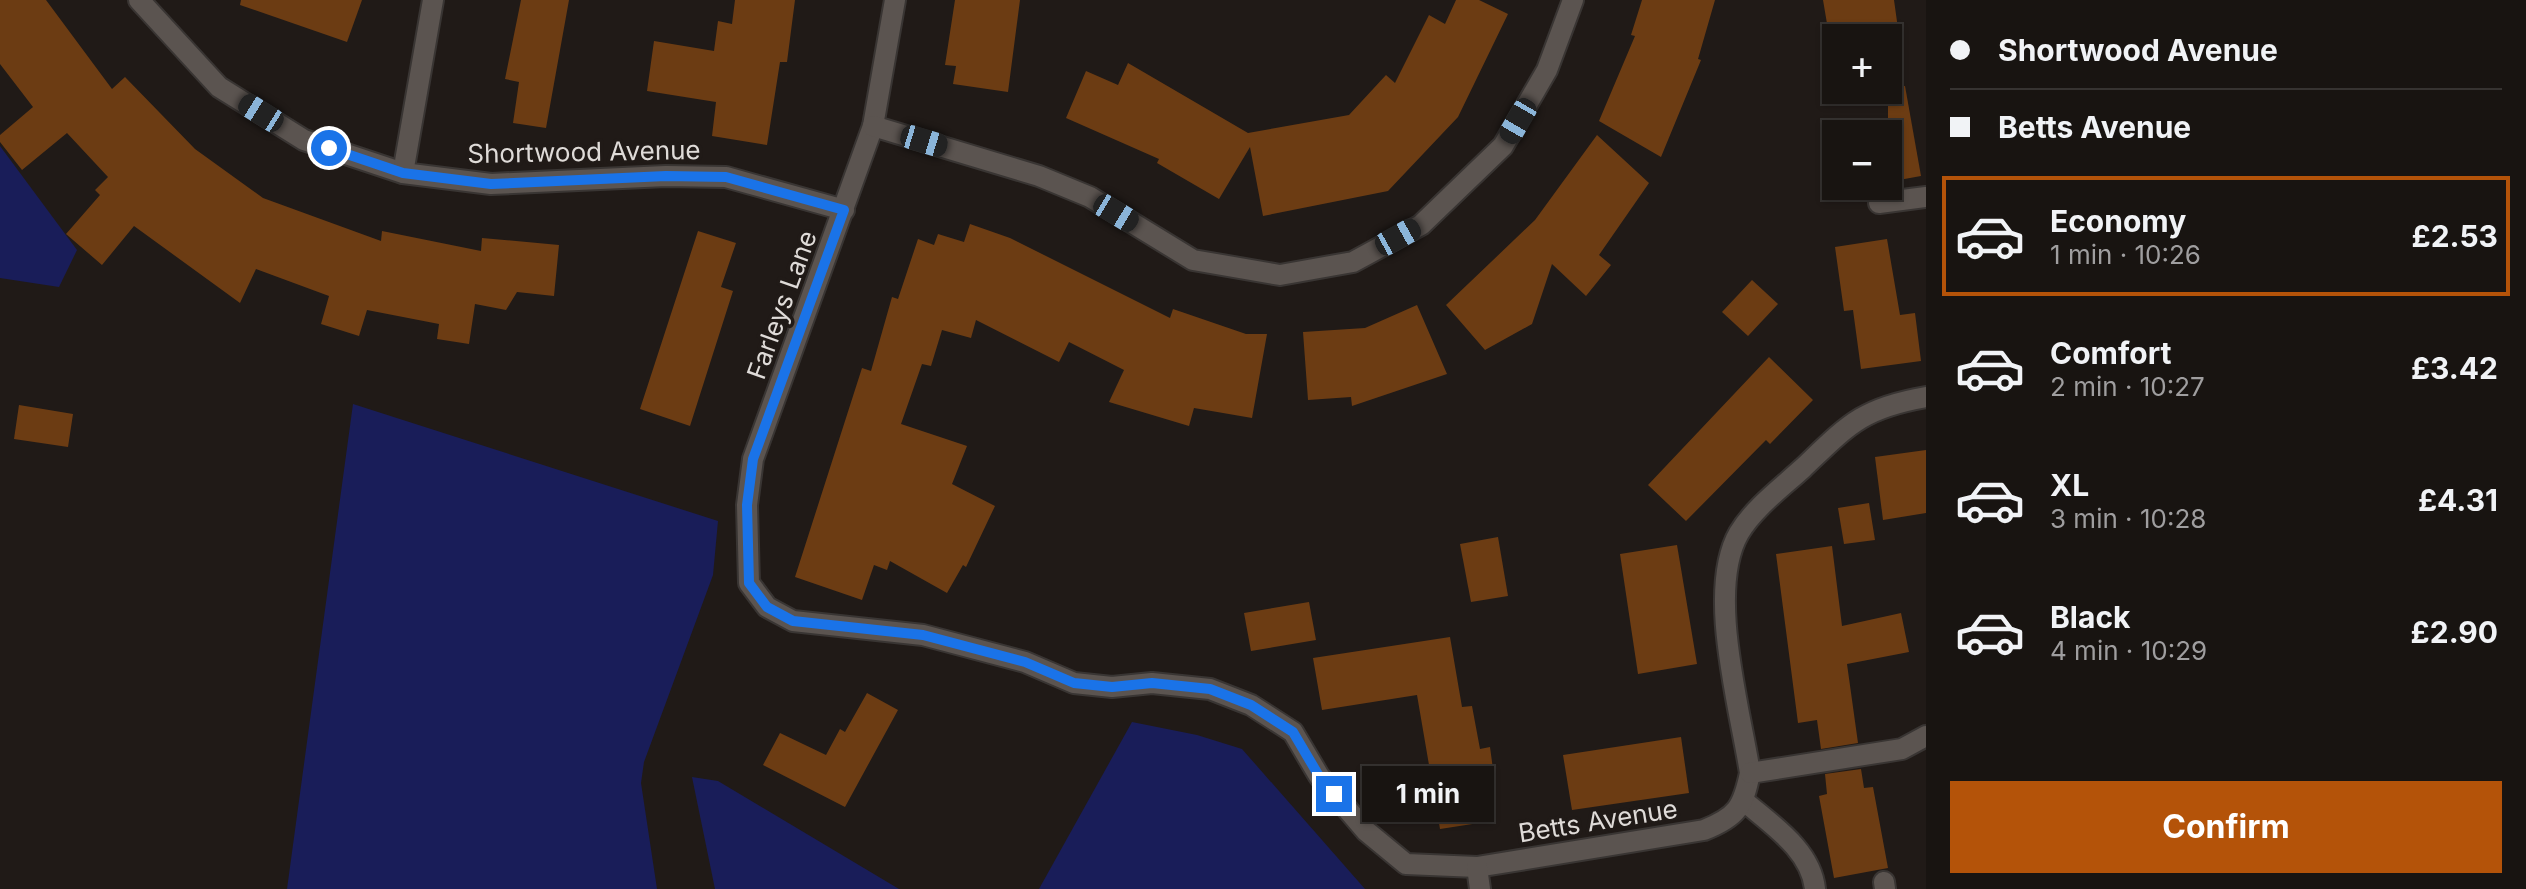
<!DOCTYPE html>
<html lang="en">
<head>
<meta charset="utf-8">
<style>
  :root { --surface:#181411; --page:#211d1a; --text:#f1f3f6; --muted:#9f9e9f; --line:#363331; --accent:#b45309 }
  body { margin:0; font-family:Inter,sans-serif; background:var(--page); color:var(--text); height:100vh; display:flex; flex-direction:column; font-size:30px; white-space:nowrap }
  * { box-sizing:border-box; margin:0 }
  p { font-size:26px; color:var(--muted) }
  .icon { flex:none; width:44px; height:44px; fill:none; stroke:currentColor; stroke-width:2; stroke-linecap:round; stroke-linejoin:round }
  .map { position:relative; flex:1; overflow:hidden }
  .sheet { display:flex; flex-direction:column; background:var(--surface); width:600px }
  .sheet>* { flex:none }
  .banner { display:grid; align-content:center; height:176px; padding:0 24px; background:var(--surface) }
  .controls { position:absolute; left:1822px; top:24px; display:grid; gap:16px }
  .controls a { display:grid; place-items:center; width:80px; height:80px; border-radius:0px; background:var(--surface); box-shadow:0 2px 6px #0004,0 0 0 2px var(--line); font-size:40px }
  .end { position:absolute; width:36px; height:36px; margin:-18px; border:10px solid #1a73e8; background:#fff; box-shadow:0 0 0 4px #fff }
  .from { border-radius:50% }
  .bubble { position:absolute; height:56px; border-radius:0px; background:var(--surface); box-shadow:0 2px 6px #0004,0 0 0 2px var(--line); font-size:26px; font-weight:700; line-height:56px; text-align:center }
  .car { position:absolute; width:24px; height:48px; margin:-24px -12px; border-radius:10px; box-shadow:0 0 6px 2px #0007; background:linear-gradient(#222 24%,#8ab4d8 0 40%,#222 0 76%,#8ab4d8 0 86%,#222 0) }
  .banner b { display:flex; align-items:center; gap:28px; height:76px; font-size:30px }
  .banner b+b { border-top:2px solid var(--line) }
  .banner i { width:20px; height:20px; background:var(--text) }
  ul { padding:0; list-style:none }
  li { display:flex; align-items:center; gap:24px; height:120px; margin:0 16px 12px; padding:0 8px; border:4px solid transparent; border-radius:0px }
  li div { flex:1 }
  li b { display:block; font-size:30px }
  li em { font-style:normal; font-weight:700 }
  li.selected { border-color:var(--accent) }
  li>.icon { width:72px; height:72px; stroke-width:1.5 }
  .button { display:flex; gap:16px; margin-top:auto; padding:16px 24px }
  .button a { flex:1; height:92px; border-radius:0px; background:var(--accent); color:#fff; font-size:32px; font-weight:700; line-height:92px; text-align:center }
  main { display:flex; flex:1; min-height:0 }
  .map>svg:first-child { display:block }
  .green { fill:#191d59 }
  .building { fill:#6c3c13 }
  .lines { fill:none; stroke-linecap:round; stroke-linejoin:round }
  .lane-casing { stroke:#393533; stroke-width:24 }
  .street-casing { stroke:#393533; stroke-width:24 }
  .lane { stroke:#5b5450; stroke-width:20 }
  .street { stroke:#5b5450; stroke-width:20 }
  .route { stroke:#1a73e8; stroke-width:10 }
  .labels { text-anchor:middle; stroke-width:7; stroke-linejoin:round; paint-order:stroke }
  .street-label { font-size:26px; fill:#dfdbd8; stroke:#201a17 }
</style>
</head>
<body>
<main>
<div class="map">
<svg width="1926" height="889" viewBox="0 0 1926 889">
  <rect width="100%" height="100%" fill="#201a17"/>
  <g class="green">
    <path d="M 0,146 L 77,250 L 59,287 L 0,278 Z"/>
    <path d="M 353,404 L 718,521 L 713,575 L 644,762 L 641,783 L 657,889 L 287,889 Z"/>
    <path d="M 1132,722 L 1197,735 L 1242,749 L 1365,889 L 1039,889 Z"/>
    <path d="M 692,777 L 718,781 L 899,889 L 715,889 Z"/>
  </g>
  <g class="building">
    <path d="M 0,0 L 46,0 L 112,89 L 125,77 L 195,149 L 263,198 L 381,241 L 382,231 L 481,251 L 482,238 L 559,245 L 554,296 L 517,292 L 506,310 L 475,304 L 469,344 L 437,339 L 439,324 L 367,310 L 359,336 L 321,324 L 329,296 L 256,269 L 240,303 L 134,226 L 102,265 L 66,234 L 100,195 L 95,190 L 108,177 L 67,133 L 22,170 L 0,142 L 0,135 L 33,107 L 0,64 Z"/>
    <path d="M 241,0 L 362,0 L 347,42 L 240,5 Z"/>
    <path d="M 521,0 L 569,0 L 546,128 L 513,123 L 519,82 L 505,79 Z"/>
    <path d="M 735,0 L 795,0 L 787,62 L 780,62 L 767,145 L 712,136 L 716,102 L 647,91 L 654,41 L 714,51 L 718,21 L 732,24 Z"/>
    <path d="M 955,0 L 1020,0 L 1008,92 L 953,84 L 956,66 L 945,65 Z"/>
    <path d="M 1456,0 L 1479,0 L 1508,14 L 1458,117 L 1388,191 L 1263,216 L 1250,147 L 1219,199 L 1157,163 L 1159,159 L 1066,118 L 1086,71 L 1118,85 L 1128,63 L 1248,133 L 1349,115 L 1386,75 L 1395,83 L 1429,15 L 1445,24 Z"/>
    <path d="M 1642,0 L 1715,0 L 1698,59 L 1701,60 L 1661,157 L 1599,121 L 1635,36 L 1631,35 Z"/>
    <path d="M 1823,0 L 1894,0 L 1900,43 L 1888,45 L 1888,38 L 1836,38 L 1836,53 L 1832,53 Z"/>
    <path d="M 1905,86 L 1921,176 L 1888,182 L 1888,87 Z"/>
    <path d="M 1597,135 L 1649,183 L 1599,255 L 1611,265 L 1586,296 L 1552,264 L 1532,324 L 1485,350 L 1446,305 L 1535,220 Z"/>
    <path d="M 970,224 L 1010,238 L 1170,318 L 1173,309 L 1246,334 L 1267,334 L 1252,418 L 1194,408 L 1189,426 L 1109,402 L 1124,370 L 1069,342 L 1059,362 L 976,320 L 971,338 L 942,330 L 931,366 L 922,364 L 901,424 L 967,446 L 952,484 L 995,506 L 966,567 L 963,565 L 947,593 L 890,561 L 887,570 L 874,565 L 862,600 L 795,577 L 862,368 L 871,371 L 892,297 L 898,299 L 918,239 L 934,245 L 938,234 L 964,242 Z"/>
    <path d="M 698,231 L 736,243 L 721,287 L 733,291 L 690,426 L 640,409 Z"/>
    <path d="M 1887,239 L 1900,315 L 1915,313 L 1921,361 L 1861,369 L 1853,310 L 1844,311 L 1835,247 Z"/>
    <path d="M 1752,280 L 1778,304 L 1748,336 L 1722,312 Z"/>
    <path d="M 1417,305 L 1447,374 L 1352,406 L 1351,397 L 1308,400 L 1303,332 L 1365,328 Z"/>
    <path d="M 1769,357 L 1813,400 L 1770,444 L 1766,440 L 1686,521 L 1648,485 Z"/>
    <path d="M 19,405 L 73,414 L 68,447 L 14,439 Z"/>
    <path d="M 1926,450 L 1926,513 L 1883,520 L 1875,457 Z"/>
    <path d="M 1869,503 L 1875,540 L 1844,544 L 1838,508 Z"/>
    <path d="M 1498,537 L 1508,596 L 1471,602 L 1460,544 Z"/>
    <path d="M 1677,545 L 1697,664 L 1638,674 L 1620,554 Z"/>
    <path d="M 1832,546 L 1842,626 L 1901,613 L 1909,652 L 1847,664 L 1858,743 L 1821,749 L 1817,720 L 1798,723 L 1776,554 Z"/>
    <path d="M 1309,602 L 1316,640 L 1251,651 L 1244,613 Z"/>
    <path d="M 1450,637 L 1462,707 L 1472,706 L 1480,749 L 1490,747 L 1495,784 L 1485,786 L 1492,821 L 1440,829 L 1417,695 L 1322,710 L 1313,658 Z"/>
    <path d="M 867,693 L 898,710 L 845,807 L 763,765 L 780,733 L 826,755 L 840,729 L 845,732 Z"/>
    <path d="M 1681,737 L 1689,793 L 1572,810 L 1563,755 Z"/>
    <path d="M 1861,769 L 1864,788 L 1873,787 L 1888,868 L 1834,878 L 1819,796 L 1827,794 L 1825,774 Z"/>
  </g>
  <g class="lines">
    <defs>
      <g id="lane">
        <path d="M 1744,801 C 1772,825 1811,850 1815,889"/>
        <path d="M 1884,882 L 1885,889"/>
      </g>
      <g id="street">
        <path d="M 139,0 L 219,87 L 304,140 L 403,173 L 491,184 L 666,176 L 726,177 L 844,210"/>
        <path d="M 895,0 L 873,126 L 753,459 L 747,505 L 749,583 L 767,607 L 793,621 L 923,635 L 1025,662 L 1074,683 L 1112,687 L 1152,683 L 1210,689 L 1251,705 L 1293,732 L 1319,776 L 1366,831 L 1406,864 L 1477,867 L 1704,830 C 1737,817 1743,807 1750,773 C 1740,708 1706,590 1739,533 C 1754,508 1781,488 1803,468 C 1848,425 1862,408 1926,397"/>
        <path d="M 873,126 L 1039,176 L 1090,197 L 1193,260 L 1280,275 L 1353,262 L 1421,225 L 1503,146 L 1547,70 L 1573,0"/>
        <path d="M 403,173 L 433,0"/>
        <path d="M 1879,203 L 1926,197"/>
        <path d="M 1750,773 L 1902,749 L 1926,736"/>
        <path d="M 1477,867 L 1480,889"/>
      </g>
    </defs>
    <use href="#lane" class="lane-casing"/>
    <use href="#street" class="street-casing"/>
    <use href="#lane" class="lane"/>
    <use href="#street" class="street"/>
  </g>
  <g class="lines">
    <path class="route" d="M 329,148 L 403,173 L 491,184 L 666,176 L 726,177 L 844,210 L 753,459 L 747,505 L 749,583 L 767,607 L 793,621 L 923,635 L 1025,662 L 1074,683 L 1112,687 L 1152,683 L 1210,689 L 1251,705 L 1293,732 L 1319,776 L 1334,794"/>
  </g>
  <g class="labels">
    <g class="street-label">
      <text transform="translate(584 152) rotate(-1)" y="9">Shortwood Avenue</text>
      <text transform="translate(782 305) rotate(-70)" y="9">Farleys Lane</text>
      <text transform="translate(1598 821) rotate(-9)" y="9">Betts Avenue</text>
    </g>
  </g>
</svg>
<div class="controls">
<a>+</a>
<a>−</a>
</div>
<i class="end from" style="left:329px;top:148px"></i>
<i class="end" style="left:1334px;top:794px"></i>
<div class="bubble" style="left:1362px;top:766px;width:132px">1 min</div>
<i class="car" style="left:261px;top:113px;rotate:302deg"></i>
<i class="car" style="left:1518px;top:121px;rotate:210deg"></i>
<i class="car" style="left:924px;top:141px;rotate:107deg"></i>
<i class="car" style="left:1116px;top:213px;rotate:121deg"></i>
<i class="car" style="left:1398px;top:237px;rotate:61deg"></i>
</div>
<section class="sheet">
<div class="banner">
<b><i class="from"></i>Shortwood Avenue</b>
<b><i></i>Betts Avenue</b>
</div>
<ul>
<li class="selected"><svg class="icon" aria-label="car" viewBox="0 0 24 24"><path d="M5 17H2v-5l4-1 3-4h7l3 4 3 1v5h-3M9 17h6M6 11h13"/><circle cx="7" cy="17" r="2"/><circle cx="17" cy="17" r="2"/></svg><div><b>Economy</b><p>1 min · 10:26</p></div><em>£2.53</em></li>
<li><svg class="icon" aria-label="car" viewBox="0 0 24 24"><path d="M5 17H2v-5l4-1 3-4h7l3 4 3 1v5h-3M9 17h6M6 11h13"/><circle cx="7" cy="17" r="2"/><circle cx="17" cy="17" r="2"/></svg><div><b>Comfort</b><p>2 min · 10:27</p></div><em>£3.42</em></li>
<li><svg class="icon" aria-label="car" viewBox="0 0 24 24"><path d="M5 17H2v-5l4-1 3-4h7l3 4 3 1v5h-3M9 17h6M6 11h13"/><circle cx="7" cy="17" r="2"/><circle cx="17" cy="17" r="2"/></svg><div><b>XL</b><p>3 min · 10:28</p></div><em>£4.31</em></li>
<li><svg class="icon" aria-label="car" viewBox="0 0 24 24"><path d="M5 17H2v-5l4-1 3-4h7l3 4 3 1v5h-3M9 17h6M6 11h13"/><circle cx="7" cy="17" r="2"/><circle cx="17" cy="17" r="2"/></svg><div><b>Black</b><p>4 min · 10:29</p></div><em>£2.90</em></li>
</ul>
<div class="button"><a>Confirm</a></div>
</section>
</main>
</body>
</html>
